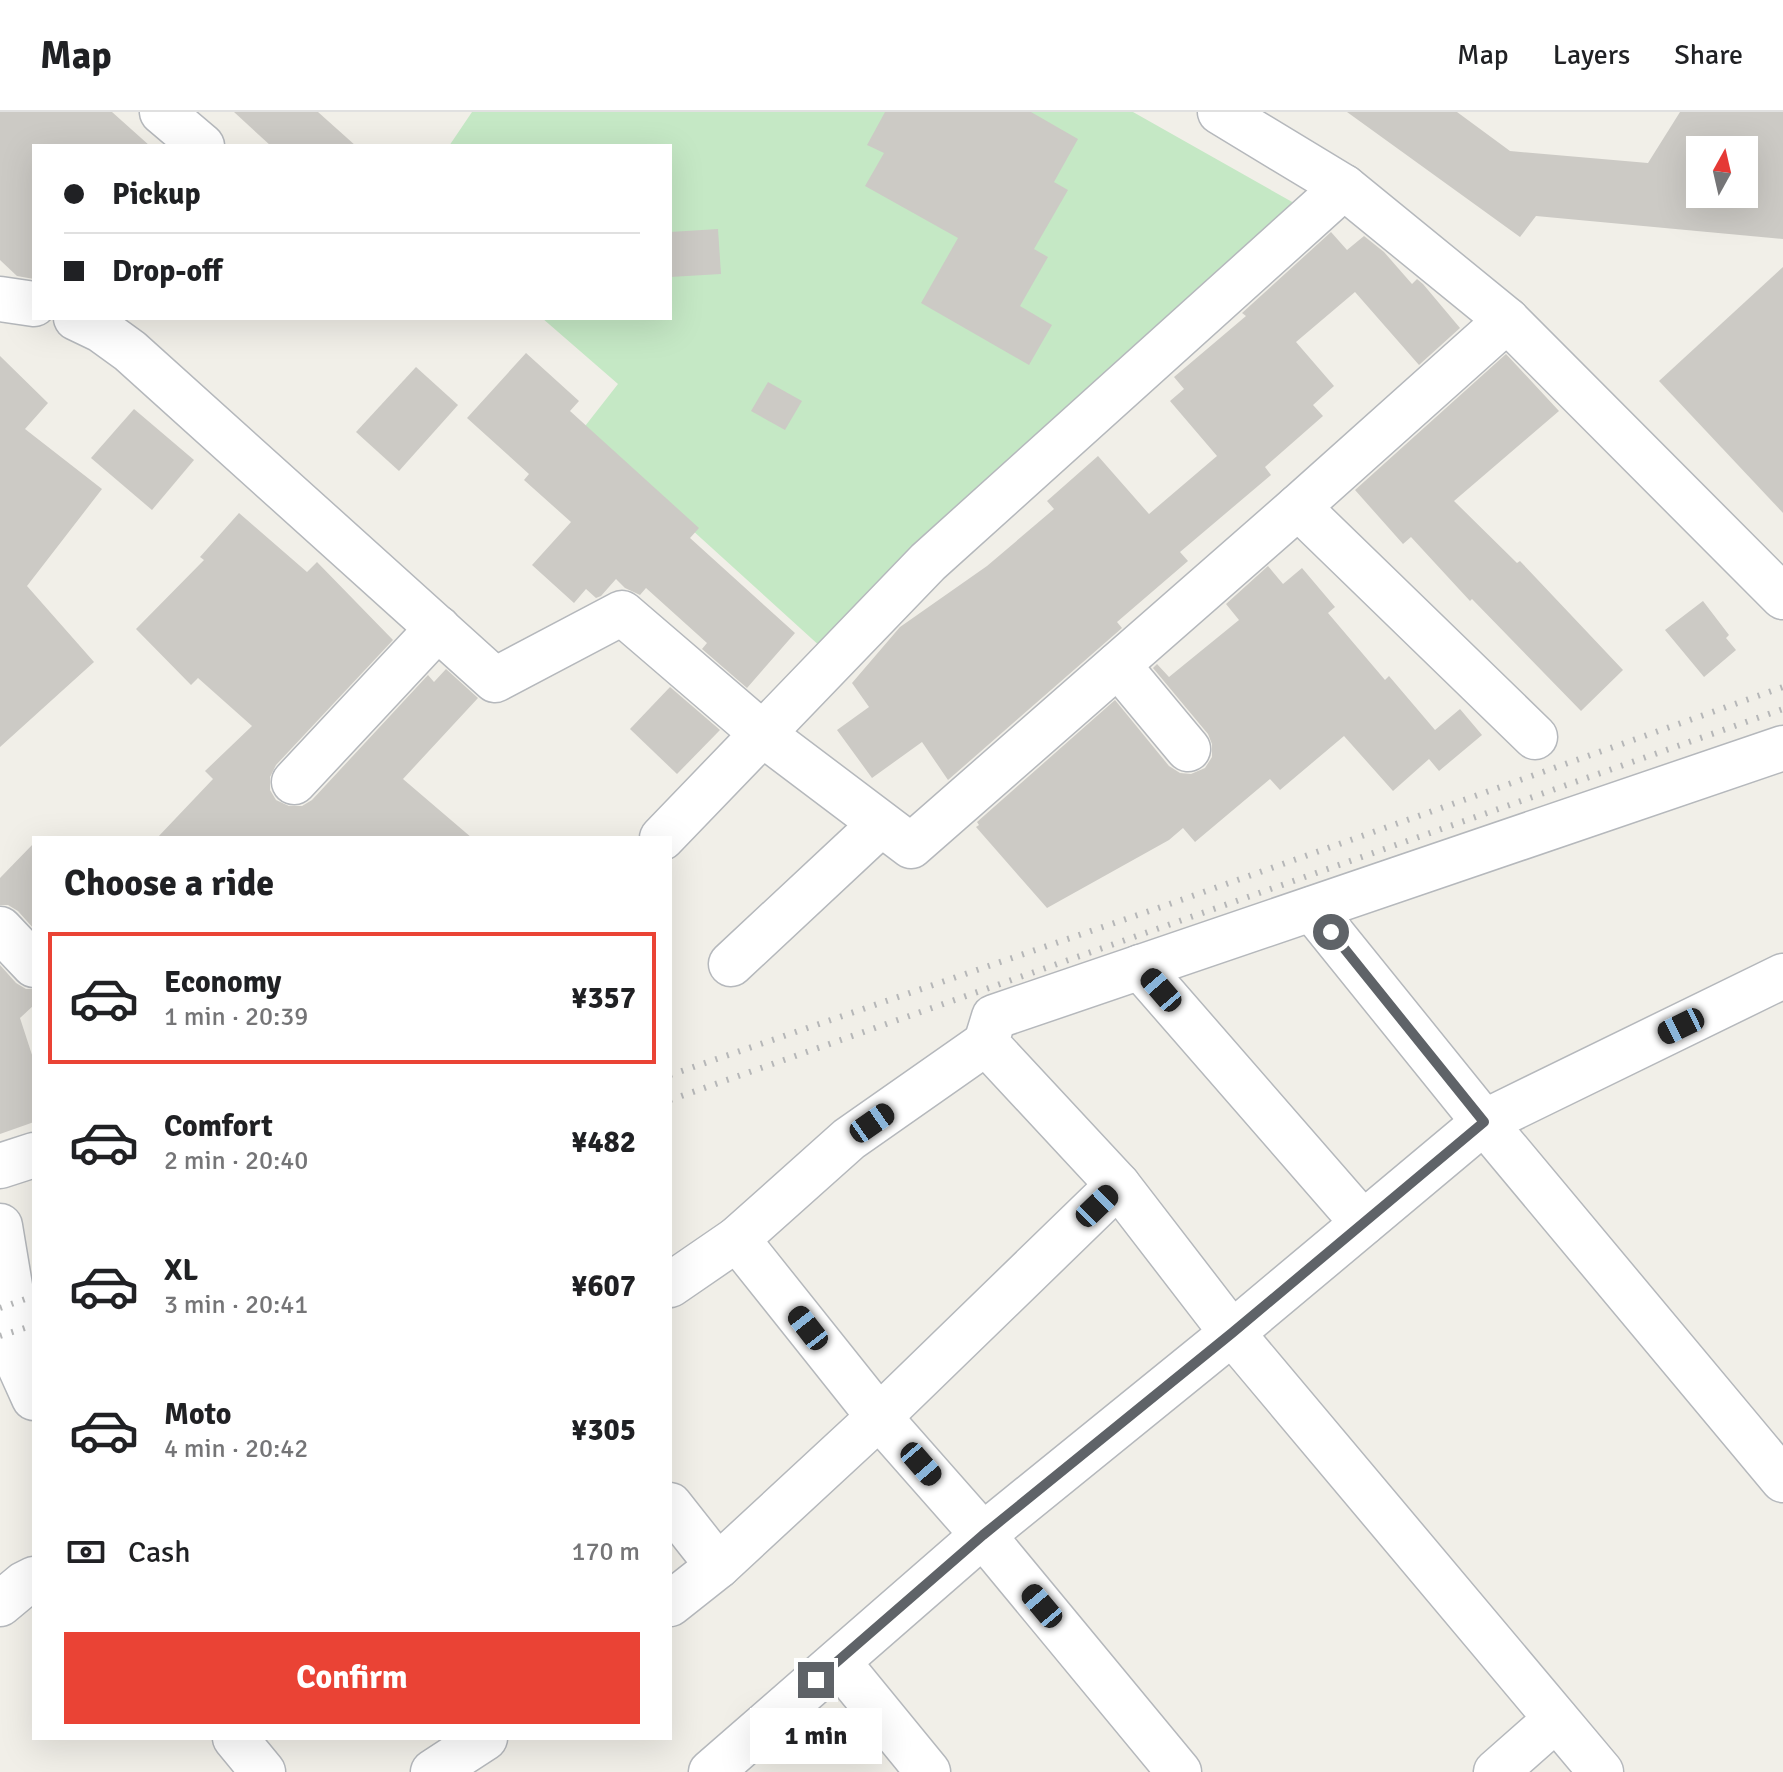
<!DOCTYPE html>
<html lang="en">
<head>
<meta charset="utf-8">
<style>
  :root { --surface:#fff; --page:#f2f2f2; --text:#202124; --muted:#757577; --line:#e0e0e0; --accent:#ea4335 }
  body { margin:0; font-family:Signika,sans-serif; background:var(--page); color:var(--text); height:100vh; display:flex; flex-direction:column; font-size:30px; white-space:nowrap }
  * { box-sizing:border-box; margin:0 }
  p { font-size:26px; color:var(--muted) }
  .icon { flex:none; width:44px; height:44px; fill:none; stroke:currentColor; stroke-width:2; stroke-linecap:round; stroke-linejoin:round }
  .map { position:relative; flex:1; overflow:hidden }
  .sheet { position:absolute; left:32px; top:724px; width:640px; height:904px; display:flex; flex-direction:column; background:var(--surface); border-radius:0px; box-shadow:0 8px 32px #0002 }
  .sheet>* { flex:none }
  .hud { position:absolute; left:32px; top:32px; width:640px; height:176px; border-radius:0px; box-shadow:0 8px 32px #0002; display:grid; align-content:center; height:176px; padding:0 32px; background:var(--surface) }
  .needle { width:52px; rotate:8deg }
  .tools { position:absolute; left:1686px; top:24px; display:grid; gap:16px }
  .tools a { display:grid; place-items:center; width:72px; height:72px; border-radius:0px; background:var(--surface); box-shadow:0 8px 32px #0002; font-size:40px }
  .end { position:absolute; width:36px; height:36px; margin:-18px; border:10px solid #5f6368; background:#fff; box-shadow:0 0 0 4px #fff }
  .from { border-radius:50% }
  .bubble { position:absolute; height:56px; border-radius:0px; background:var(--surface); box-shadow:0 8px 32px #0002; font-size:26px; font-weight:700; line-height:56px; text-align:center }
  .car { position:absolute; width:24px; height:48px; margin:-24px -12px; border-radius:10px; box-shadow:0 0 6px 2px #0007; background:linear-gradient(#222 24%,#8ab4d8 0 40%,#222 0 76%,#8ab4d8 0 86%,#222 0) }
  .hud b { display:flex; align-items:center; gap:28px; height:76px; font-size:30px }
  .hud b+b { border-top:2px solid var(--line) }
  .hud i { width:20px; height:20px; background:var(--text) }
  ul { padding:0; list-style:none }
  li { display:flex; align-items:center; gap:24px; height:132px; margin:0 16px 12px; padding:0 16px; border:4px solid transparent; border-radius:0px }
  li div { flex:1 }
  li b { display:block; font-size:30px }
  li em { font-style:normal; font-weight:700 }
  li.current { border-color:var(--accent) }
  li>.icon { width:72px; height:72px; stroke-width:1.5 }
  h2 { padding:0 32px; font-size:36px; line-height:96px }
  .pay { display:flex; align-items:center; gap:20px; height:88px; padding:0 32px; font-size:30px }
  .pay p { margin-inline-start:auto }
  .action { display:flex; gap:16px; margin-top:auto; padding:16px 32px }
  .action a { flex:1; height:92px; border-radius:0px; background:var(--accent); color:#fff; font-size:32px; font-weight:700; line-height:92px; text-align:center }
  header { display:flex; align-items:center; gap:48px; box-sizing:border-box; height:112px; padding:0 40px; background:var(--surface); border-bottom:2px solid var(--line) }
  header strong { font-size:38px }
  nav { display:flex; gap:44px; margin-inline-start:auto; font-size:28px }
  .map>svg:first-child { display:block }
  .green { fill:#c5e8c5 }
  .building { fill:#cccac5; fill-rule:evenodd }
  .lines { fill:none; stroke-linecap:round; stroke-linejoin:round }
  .minor-casing { stroke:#b5b8bc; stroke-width:47 }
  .minor { stroke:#fff; stroke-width:44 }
  .rail { stroke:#b6b7b8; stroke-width:6; stroke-dasharray:2 10; stroke-linecap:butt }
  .route { stroke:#5f6368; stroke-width:10 }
</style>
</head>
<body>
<header>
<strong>Map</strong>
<nav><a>Map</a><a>Layers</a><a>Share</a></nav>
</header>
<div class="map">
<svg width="1783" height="1660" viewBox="0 0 1783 1660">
  <rect width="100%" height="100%" fill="#f1efe8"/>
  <path class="green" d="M 472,0 L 1133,0 L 1294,91 L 822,536 L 582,318 L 618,272 L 542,206 L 670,206 L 670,34 L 449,34 Z"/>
  <g class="building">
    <path d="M 0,0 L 112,0 L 150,34 L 34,34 L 34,167 L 17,164 L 0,148 Z"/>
    <path d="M 234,0 L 318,0 L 356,34 L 271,34 Z"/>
    <path d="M 885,0 L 1031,0 L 1078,27 L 1054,70 L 1068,78 L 1034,137 L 1048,145 L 1020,194 L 1052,213 L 1029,253 L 921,191 L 958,126 L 865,74 L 884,41 L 867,33 Z"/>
    <path d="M 1347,0 L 1457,0 L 1510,39 L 1648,51 L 1680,0 L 1783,0 L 1783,127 L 1536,104 L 1520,125 ZM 1700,38 L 1744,38 L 1744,82 L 1700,82 Z"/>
    <path d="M 718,117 L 721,162 L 670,165 L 670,120 Z"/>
    <path d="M 1331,120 L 1347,138 L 1364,124 L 1384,140 L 1412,172 L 1417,167 L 1423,172 L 1460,216 L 1419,253 L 1355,180 L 1296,230 L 1334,274 L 1313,293 L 1323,304 L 1265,355 L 1271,363 L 1180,440 L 1188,449 L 1117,510 L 1122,516 L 948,668 L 922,630 L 872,666 L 837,618 L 869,595 L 852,571 L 900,515 L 987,454 L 1054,397 L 1047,389 L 1098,344 L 1149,402 L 1217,344 L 1170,289 L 1184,277 L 1174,265 L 1246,204 L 1242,201 Z"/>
    <path d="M 1783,155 L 1783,401 L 1659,269 Z"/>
    <path d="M 526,241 L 579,289 L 570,299 L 699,416 L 690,426 L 795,521 L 747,576 L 702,537 L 707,531 L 646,476 L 640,483 L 625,476 L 616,467 L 601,484 L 596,486 L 586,477 L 574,491 L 532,453 L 571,410 L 524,368 L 529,362 L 467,306 Z"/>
    <path d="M 1506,242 L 1559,299 L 1454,389 L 1517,451 L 1520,449 L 1623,558 L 1581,599 L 1472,487 L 1470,489 L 1411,425 L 1403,432 L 1355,378 Z"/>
    <path d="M 0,244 L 48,291 L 25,317 L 102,377 L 27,474 L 94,550 L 0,635 Z"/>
    <path d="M 416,255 L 458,293 L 399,359 L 356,320 Z"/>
    <path d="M 768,270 L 802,289 L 785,318 L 751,299 Z"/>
    <path d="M 134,297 L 194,348 L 152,398 L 91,346 Z"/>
    <path d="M 239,401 L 307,460 L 317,450 L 393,528 L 276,653 L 270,665 L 270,678 L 276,688 L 289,694 L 302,694 L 312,688 L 428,563 L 434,570 L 446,557 L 478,586 L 403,667 L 472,726 L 157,726 L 213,667 L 205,659 L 252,614 L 198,566 L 191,573 L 136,517 L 204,448 L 200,445 Z"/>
    <path d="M 1268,454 L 1283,472 L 1302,456 L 1335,495 L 1328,501 L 1385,568 L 1389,564 L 1435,618 L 1460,597 L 1482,623 L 1439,659 L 1429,647 L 1393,679 L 1344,624 L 1280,678 L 1270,667 L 1195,730 L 1183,716 L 1169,728 L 1047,796 L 976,715 L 979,713 L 977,710 L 1115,588 L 1169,654 L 1180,661 L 1191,662 L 1205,656 L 1212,645 L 1212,632 L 1208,622 L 1153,556 L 1157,552 L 1169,565 L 1239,508 L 1226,492 Z"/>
    <path d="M 1703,489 L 1729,523 L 1726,526 L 1736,538 L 1704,565 L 1665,518 Z"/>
    <path d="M 670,575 L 720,618 L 677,662 L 630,617 Z"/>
    <path d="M 34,731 L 34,817 L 18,799 L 8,793 L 0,793 L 0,766 Z"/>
    <path d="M 0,853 L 16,871 L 26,877 L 34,877 L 34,893 L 20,906 L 34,949 L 34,1010 L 0,1022 Z"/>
  </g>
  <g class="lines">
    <defs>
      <g id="minor">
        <path d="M 162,0 L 202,34"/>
        <path d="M 1220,0 L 1344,75 L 1507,208 L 1783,485"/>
        <path d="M 0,187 L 34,192"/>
        <path d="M 76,206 L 101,218 L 130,239 L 495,568 L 622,501 L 764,623 L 911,734 L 1298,395 L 1507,208"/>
        <path d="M 1298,395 L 1535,625"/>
        <path d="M 1118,553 L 1188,637"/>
        <path d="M 294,670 L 438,516"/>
        <path d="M 662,726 L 928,450 L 1344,75"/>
        <path d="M 1312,797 L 1484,1010 L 1783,1368"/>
        <path d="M 0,817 L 34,853"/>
        <path d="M 731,852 L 881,712"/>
        <path d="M 1140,855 L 1363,1111"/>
        <path d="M 0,1054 L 34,1043"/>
        <path d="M 0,1114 L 13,1192 L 20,1255 L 34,1286"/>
        <path d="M 737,1127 L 879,1305 L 983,1423 L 1179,1660"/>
        <path d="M 670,1173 L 737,1127 L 849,1027 L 986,931"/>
        <path d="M 670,1393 L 718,1454"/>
        <path d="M 0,1492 L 24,1472 L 34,1467"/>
        <path d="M 670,1492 L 718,1454 L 879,1305 L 1118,1073"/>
        <path d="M 838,1550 L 928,1660"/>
        <path d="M 235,1626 L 263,1660"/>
        <path d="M 433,1660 L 485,1626"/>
        <path d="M 711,1660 L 983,1423 L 1232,1221 L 1484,1010 L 1783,864"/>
        <path d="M 1496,1660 L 1556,1607"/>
        <path d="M 1601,1660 L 1232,1221 L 1118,1073 L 986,931 L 994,905 L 1783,636"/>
      </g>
    </defs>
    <use href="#minor" class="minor-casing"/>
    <use href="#minor" class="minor"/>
    <g class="rail">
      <path d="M 670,963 L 1164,794 L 1783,575"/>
      <path d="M 670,988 L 1783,597"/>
      <path d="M 0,1196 L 34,1184"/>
      <path d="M 0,1224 L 34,1213"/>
    </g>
  </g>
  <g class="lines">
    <path class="route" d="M 816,1568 L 983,1423 L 1232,1221 L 1484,1010 L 1331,820"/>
  </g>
</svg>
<div class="tools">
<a><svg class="needle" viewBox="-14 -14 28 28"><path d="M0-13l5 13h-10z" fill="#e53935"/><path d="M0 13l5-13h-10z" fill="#757577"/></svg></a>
</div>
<i class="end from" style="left:1331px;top:820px"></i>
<i class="end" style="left:816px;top:1568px"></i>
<div class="bubble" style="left:750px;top:1596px;width:132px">1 min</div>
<i class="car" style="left:1161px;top:878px;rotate:319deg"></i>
<i class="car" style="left:1681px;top:914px;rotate:244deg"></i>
<i class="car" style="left:872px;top:1011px;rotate:55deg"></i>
<i class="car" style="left:1097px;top:1094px;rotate:46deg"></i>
<i class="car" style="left:808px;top:1216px;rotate:322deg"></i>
<i class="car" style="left:921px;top:1352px;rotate:139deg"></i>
<i class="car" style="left:1042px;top:1494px;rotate:320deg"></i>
<div class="hud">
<b><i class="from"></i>Pickup</b>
<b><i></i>Drop-off</b>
</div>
<section class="sheet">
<h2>Choose a ride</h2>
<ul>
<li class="current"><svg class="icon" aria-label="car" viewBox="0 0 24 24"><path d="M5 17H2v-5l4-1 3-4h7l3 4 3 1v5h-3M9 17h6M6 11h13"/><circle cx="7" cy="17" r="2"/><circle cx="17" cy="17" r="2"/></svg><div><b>Economy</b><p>1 min · 20:39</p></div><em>¥357</em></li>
<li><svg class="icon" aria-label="car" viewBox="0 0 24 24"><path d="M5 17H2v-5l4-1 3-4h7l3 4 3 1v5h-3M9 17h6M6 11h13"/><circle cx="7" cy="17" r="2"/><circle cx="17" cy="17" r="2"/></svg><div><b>Comfort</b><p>2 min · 20:40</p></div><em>¥482</em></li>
<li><svg class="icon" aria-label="car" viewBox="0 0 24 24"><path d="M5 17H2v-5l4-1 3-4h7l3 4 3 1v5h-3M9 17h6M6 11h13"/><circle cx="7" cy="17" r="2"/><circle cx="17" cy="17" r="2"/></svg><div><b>XL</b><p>3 min · 20:41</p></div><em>¥607</em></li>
<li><svg class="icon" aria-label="car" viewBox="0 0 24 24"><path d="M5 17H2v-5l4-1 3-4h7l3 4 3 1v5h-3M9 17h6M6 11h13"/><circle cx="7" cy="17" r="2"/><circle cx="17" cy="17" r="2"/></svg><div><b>Moto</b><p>4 min · 20:42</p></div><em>¥305</em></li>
</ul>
<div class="pay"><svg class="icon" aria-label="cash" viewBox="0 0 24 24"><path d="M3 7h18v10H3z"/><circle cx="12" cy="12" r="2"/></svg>Cash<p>170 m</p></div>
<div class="action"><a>Confirm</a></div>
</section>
</div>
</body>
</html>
